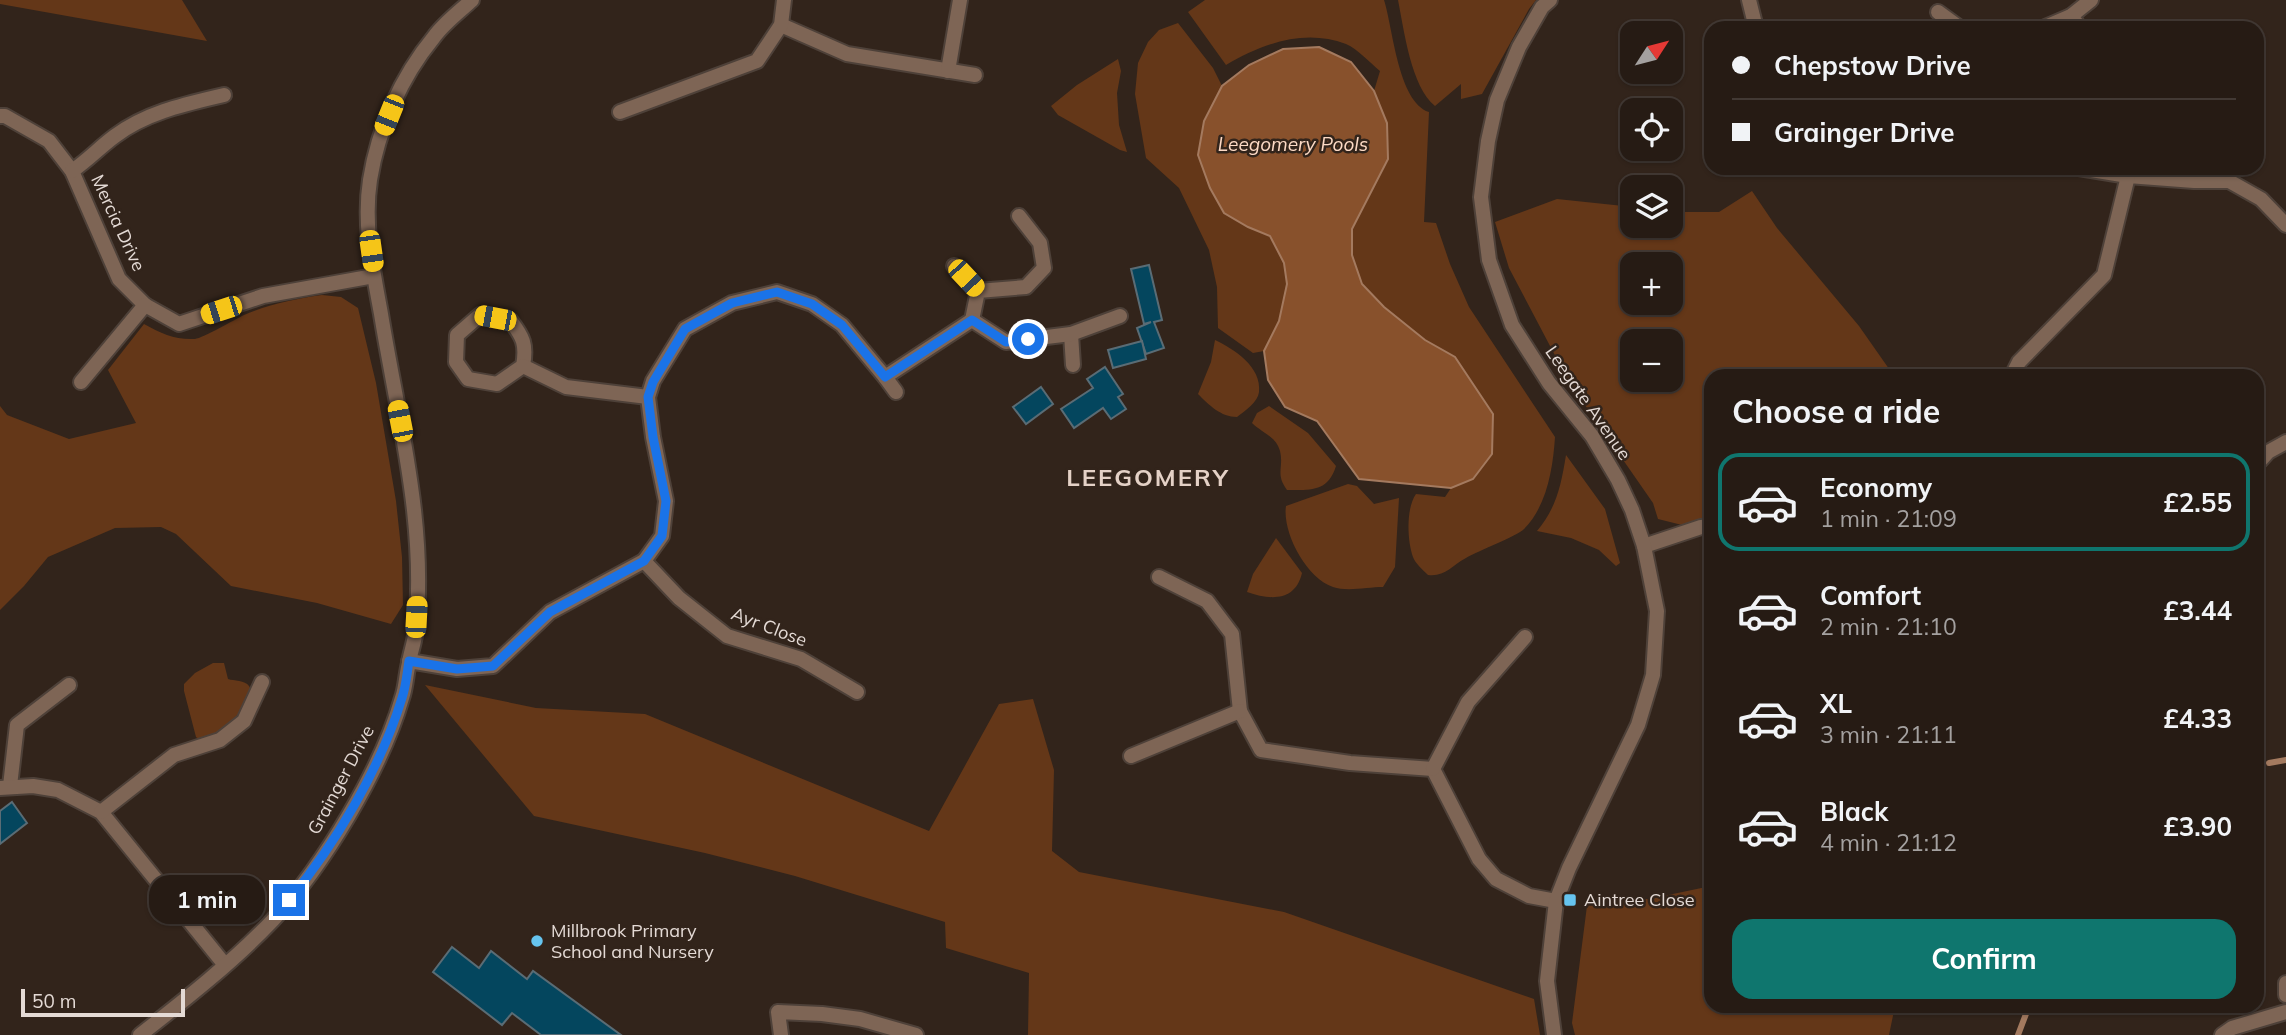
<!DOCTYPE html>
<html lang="en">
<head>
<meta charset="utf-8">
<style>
  :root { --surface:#261b14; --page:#322822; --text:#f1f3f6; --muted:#a4a1a0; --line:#423934; --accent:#0f766e }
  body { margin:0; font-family:Mulish,sans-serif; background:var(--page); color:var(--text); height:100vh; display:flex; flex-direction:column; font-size:26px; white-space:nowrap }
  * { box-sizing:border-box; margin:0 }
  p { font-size:23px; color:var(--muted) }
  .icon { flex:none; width:38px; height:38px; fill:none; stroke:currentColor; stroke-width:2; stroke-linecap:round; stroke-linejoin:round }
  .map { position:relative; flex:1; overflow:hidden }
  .details { position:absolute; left:1704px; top:369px; width:560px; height:644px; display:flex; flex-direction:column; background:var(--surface); border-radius:21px; box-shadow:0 2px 5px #0004,0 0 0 2px var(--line) }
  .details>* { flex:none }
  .banner { position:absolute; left:1704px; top:21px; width:560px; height:154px; border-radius:21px; box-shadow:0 2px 5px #0004,0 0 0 2px var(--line); display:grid; align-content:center; height:154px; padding:0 28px; background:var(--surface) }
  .needle { width:46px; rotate:54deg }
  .fabs { position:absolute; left:1620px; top:21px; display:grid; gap:14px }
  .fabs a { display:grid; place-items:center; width:63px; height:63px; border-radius:14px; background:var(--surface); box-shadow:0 2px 5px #0004,0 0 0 2px var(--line); font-size:35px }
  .scale { position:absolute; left:21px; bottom:18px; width:164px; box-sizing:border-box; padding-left:7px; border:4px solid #e4dad5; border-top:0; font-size:19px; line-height:24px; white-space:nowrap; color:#e4dad5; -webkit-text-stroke:5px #32241b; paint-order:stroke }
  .end { position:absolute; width:32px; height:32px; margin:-16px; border:9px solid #1a73e8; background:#fff; box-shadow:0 0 0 4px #fff }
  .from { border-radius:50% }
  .bubble { position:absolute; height:49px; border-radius:21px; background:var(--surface); box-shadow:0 2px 5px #0004,0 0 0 2px var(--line); font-size:23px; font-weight:700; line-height:49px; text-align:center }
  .car { position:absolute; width:21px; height:42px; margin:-21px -10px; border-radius:9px; box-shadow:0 0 5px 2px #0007; background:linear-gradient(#f5c518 24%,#345 0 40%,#f5c518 0 76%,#345 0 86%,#f5c518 0) }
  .banner b { display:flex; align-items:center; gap:24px; height:66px; font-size:26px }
  .banner b+b { border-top:2px solid var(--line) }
  .banner i { width:18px; height:18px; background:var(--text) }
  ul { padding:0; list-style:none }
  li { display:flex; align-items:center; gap:21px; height:98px; margin:0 14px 10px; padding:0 14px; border:4px solid transparent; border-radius:21px }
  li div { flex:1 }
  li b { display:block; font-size:26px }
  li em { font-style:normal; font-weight:700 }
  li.current { border-color:var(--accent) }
  li>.icon { width:63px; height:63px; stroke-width:1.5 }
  h2 { padding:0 28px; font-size:32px; line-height:84px }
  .action { display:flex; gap:14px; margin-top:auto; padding:14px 28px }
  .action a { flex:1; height:80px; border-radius:21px; background:var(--accent); color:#fff; font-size:28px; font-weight:700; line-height:80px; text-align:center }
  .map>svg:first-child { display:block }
  .green { fill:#643718; fill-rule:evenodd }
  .water { fill:#88512c; stroke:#a47a5f; stroke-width:2 }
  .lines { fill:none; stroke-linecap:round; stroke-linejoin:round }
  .stream { stroke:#a47a5f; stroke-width:6 }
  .building { fill:#04465e; stroke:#5a6c75; stroke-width:2 }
  .minor-casing { stroke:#4e4139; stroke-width:18 }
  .tertiary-casing { stroke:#4e4139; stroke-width:18 }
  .minor { stroke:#7e6555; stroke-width:14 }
  .tertiary { stroke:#7e6555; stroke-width:14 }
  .route { stroke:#1a73e8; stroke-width:9 }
  .poi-dot { fill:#66c4ef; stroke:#32241b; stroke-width:2.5 }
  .labels { text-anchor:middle; stroke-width:5; stroke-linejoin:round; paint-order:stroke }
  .street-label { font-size:18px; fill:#e4dad5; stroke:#32241b }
  .poi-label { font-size:18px; fill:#e4dad5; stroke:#32241b; text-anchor:start }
  .water-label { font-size:19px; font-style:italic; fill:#fddac5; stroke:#32241b }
  .district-label { font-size:24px; font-weight:bold; letter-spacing:2px; fill:#e4d1c6; stroke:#32241b }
</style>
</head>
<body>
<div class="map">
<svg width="2286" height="1035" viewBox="0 0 2286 1035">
  <rect width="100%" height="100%" fill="#32241b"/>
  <g class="green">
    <path d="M 0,0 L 182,0 L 207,41 L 0,4 Z"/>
    <path d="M 1205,0 L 1384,0 C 1393,28 1398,102 1429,112 L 1424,222 L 1436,223 L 1450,264 L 1469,307 L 1555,437 C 1553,468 1547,506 1524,529 C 1517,536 1478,551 1466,558 C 1451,566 1445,577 1428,575 C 1423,570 1415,563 1413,557 C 1407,540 1406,508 1416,494 L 1445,497 L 1451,488 L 1473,479 L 1493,414 L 1455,357 L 1425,340 L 1384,307 L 1362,284 L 1352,255 L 1352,229 L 1365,202 L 1387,123 L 1374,91 L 1380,71 C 1370,63 1358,49 1346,44 C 1304,28 1262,44 1226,65 L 1188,12 Z"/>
    <path d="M 1398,0 L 1536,0 L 1529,9 L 1482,94 L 1461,99 L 1461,84 L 1435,106 C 1411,87 1404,30 1398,0 Z"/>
    <path d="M 1178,23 L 1213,68 L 1222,86 L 1204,121 L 1248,227 L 1270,236 L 1284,263 L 1287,284 L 1279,321 L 1264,351 L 1253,353 L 1218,328 L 1217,287 L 1209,250 L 1179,188 L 1146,158 L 1135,94 L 1138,63 L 1148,42 L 1159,30 Z"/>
    <path d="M 1118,59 L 1121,71 L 1117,93 L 1119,125 L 1127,152 L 1120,150 L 1058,115 L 1051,106 L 1077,85 Z"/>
    <path d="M 1752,191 L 1777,228 L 1859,326 L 1894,376 L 1712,376 L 1711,516 L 1682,525 L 1658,519 L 1653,503 L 1569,382 L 1509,268 L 1495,222 L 1557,199 L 1633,207 L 1633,226 L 1671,226 L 1671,212 L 1719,212 ZM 1633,264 L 1671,264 L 1671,303 L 1633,303 ZM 1633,341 L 1671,341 L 1671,380 L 1633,380 Z"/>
    <path d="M 322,295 L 341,297 L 358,308 L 376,383 L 396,501 L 402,557 L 403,605 L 391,624 L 317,603 L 231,586 L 176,534 L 161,527 L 115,528 L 48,557 L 24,586 L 0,610 L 0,406 L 7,415 L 69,439 L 136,423 L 108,370 L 144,324 C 162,334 175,340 195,339 C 203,338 234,320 244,315 C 270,304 294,299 322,295 Z"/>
    <path d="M 1215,340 C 1234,349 1262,367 1259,392 C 1258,402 1245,411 1237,417 C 1221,417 1209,405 1198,394 L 1211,362 Z"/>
    <path d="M 1269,406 L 1308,433 L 1336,466 C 1328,492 1311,490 1287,490 C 1275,474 1284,468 1280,451 C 1276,436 1262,433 1252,423 L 1257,413 Z"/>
    <path d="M 1566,455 L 1605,509 L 1620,563 L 1616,566 L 1599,550 L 1571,538 L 1537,531 C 1557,507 1561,485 1566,455 Z"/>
    <path d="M 1348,484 L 1357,486 L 1374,504 L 1399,498 L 1395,567 L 1383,587 C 1368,587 1347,592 1333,587 C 1306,578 1282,532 1286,506 Z"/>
    <path d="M 1276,538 L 1302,573 C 1295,602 1270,600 1247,592 L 1253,574 Z"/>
    <path d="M 213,663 L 224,663 L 228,679 C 234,681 245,680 249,686 C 257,697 226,729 217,735 C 212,738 206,739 201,741 L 196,737 L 184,691 L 184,684 L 195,673 Z"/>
    <path d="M 425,685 L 536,708 L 645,714 L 929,831 L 999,704 L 1033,699 L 1054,770 L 1052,851 L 1079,872 L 1284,912 L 1534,999 L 1540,1035 L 1028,1035 L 1029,973 L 946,948 L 945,922 L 795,876 L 705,853 L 534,816 Z"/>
    <path d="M 1711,886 L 1712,1006 L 1895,1006 L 1889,1035 L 1575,1035 L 1572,1023 L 1588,898 L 1649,899 Z"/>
  </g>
  <path class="water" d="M 1319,47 L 1351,62 L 1374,91 L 1387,123 L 1388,159 L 1352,229 L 1352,255 L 1362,284 L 1384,307 L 1425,340 L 1455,357 L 1493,414 L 1492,454 L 1473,479 L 1451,488 L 1359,479 L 1317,421 L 1285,407 L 1268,380 L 1264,351 L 1279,321 L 1287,284 L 1284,263 L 1270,236 L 1248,227 L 1224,213 L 1210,188 L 1198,155 L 1204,121 L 1222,86 L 1249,65 L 1283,49 Z"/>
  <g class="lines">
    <g class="stream">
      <path d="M 2269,763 L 2286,760"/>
      <path d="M 2018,1035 L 2029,1006"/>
    </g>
  </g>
  <g class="building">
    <path d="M 1149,265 L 1162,320 L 1154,322 L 1164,348 L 1146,354 L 1137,328 L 1151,322 L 1144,324 L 1131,269 Z"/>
    <path d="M 1142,341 L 1146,359 L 1113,368 L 1108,350 Z"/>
    <path d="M 1105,367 L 1123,394 L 1118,397 L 1126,409 L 1111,419 L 1103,408 L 1074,428 L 1061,409 L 1093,388 L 1087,379 Z"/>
    <path d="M 1041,387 L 1053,404 L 1026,424 L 1013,407 Z"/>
    <path d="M 12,802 L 27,823 L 0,844 L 0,811 Z"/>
    <path d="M 452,947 L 479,968 L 491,951 L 527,979 L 533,971 L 621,1035 L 541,1035 L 512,1013 L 502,1025 L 433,972 Z"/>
  </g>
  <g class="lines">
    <defs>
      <g id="minor">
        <path d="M 1749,0 L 1756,28"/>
        <path d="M 1938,12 L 1960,28"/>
        <path d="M 2071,16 L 2080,28"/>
        <path d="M 781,25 L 847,54 L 975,75"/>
        <path d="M 2043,28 L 2071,16 L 2091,0"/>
        <path d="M 948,71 L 960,0"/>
        <path d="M 620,112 L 757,61 L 781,25 L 784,0"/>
        <path d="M 0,116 L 5,116 L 49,141 L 72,171 L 119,279 L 145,305 L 179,324 L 263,296 L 374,276"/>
        <path d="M 2079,168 L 2128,176 L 2194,181 L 2229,181 L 2261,199 L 2286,225"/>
        <path d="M 72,171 C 88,160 100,147 115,136 C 147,112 186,104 224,95"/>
        <path d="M 954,266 L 978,291"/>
        <path d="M 480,315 L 510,320 C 523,337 527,344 523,366 L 497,384 L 468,379 L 456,362 L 457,335 Z"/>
        <path d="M 972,320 L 978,291 L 1026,287 L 1044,268 L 1040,243 L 1019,216"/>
        <path d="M 1071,334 L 1073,365"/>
        <path d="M 523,366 L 566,387 L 648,397"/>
        <path d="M 2012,376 L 2019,362 L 2104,275 L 2128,176"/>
        <path d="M 885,377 L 896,392"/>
        <path d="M 81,382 L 145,305"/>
        <path d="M 2258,463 L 2268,452 L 2286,442"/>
        <path d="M 1644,546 L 1701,527 L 1712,526"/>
        <path d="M 644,561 L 679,598 L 727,636 L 801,659 L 857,692"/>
        <path d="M 1159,577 L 1207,601 L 1232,634 L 1240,711 L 1261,750 L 1350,763 L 1433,769 L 1479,859 L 1496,879 L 1529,896 L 1556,901"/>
        <path d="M 409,661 L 457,669 L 493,666 L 550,612 L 644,561 L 662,536 L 666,501 L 653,437 L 648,397 L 653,381 L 685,329 L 732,303 L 777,292 L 812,304 L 842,325 L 885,377 L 972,320 L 1006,342 L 1071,334 L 1120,316"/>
        <path d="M 1131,756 L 1240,711"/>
        <path d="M 1433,769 L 1468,702 L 1525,637"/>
        <path d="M 10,786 L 17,725 L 69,685"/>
        <path d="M 0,788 L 33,786 L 58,790 L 101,812 L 225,965"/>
        <path d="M 101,812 L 174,755 L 220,740 L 244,721 L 262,682"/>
        <path d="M 2286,983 L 2286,995"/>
        <path d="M 781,1035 L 778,1012 L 822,1014 L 860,1019 L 916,1035"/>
        <path d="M 2222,1035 L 2232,1028 L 2286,1012"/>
      </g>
      <g id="tertiary">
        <path d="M 1550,0 L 1542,7 L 1519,47 L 1497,100 L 1488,141 L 1481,197 L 1489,260 L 1512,325 L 1549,383 L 1592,436 L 1618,480 L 1632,510 L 1644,546 L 1657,611 L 1653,675 L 1638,725 L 1569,868 L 1556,901 L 1547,981 L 1554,1035"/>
        <path d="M 140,1035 C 186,999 233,962 273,920 C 324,865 381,770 402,698 C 406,687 406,674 409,663 C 410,654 414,644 415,635 C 428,528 398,419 381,314 C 373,270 363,225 370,180 C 378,129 401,77 434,37 C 444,23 459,12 472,0"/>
      </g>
    </defs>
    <use href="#minor" class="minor-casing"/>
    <use href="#tertiary" class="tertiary-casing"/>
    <use href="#minor" class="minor"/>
    <use href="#tertiary" class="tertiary"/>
  </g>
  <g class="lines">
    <path class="route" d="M 289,900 C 335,845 381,767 402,698 C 406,686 407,673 409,661 L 457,669 L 493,666 L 550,612 L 644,561 L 662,536 L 666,501 L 653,437 L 648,397 L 653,382 L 685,329 L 732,303 L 777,292 L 812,304 L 842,325 L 885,377 L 972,320 L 1006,342 L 1028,339"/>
  </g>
  <g class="poi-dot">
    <rect x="1563" y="893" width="14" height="14" rx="3.5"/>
    <circle cx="537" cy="941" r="7"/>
  </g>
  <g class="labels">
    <g class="street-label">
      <text transform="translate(118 223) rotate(65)" y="6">Mercia Drive</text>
      <text transform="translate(1588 403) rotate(55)" y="6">Leegate Avenue</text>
      <text transform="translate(769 627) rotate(21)" y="6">Ayr Close</text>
      <text transform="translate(341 780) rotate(-62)" y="6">Grainger Drive</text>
    </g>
    <g class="poi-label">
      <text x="1584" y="906">Aintree Close</text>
      <text x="551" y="937">Millbrook Primary<tspan x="551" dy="21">School and Nursery</tspan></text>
    </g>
    <g class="water-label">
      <text x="1293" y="151">Leegomery Pools</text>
    </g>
    <g class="district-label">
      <text x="1148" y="486">LEEGOMERY</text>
    </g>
  </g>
</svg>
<div class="fabs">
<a><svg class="needle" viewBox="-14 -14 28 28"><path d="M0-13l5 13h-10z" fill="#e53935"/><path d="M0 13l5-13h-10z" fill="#a4a1a0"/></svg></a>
<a><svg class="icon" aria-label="locate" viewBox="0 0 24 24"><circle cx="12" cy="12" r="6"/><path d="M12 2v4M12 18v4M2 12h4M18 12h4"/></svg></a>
<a><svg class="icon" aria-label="layers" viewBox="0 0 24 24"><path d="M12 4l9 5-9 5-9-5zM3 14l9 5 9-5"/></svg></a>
<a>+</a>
<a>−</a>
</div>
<div class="scale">50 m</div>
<i class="end from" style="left:1028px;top:339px"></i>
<i class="end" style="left:289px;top:900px"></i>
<div class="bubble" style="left:149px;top:875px;width:116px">1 min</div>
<i class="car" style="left:389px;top:115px;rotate:202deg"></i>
<i class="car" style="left:371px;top:251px;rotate:172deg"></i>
<i class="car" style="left:966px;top:278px;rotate:137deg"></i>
<i class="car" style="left:221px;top:310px;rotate:252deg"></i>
<i class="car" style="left:495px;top:318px;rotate:281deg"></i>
<i class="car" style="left:400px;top:421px;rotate:349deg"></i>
<i class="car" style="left:416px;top:617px;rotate:3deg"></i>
<div class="banner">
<b><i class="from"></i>Chepstow Drive</b>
<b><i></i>Grainger Drive</b>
</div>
<section class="details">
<h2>Choose a ride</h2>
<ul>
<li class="current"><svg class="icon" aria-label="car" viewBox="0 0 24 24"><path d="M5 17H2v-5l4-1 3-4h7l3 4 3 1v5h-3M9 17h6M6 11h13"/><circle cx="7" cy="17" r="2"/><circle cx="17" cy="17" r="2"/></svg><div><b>Economy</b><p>1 min · 21:09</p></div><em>£2.55</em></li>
<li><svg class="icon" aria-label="car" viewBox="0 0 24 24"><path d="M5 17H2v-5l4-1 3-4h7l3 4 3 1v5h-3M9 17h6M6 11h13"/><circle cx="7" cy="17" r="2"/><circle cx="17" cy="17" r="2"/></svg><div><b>Comfort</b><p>2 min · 21:10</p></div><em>£3.44</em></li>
<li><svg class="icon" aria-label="car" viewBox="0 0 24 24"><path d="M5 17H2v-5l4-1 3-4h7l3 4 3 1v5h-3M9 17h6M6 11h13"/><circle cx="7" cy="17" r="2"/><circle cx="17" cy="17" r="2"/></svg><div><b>XL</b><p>3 min · 21:11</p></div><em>£4.33</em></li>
<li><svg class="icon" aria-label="car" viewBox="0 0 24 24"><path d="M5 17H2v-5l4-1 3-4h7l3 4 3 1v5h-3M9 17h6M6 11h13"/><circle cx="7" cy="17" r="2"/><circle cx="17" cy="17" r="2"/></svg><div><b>Black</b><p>4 min · 21:12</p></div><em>£3.90</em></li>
</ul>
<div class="action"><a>Confirm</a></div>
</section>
</div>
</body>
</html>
